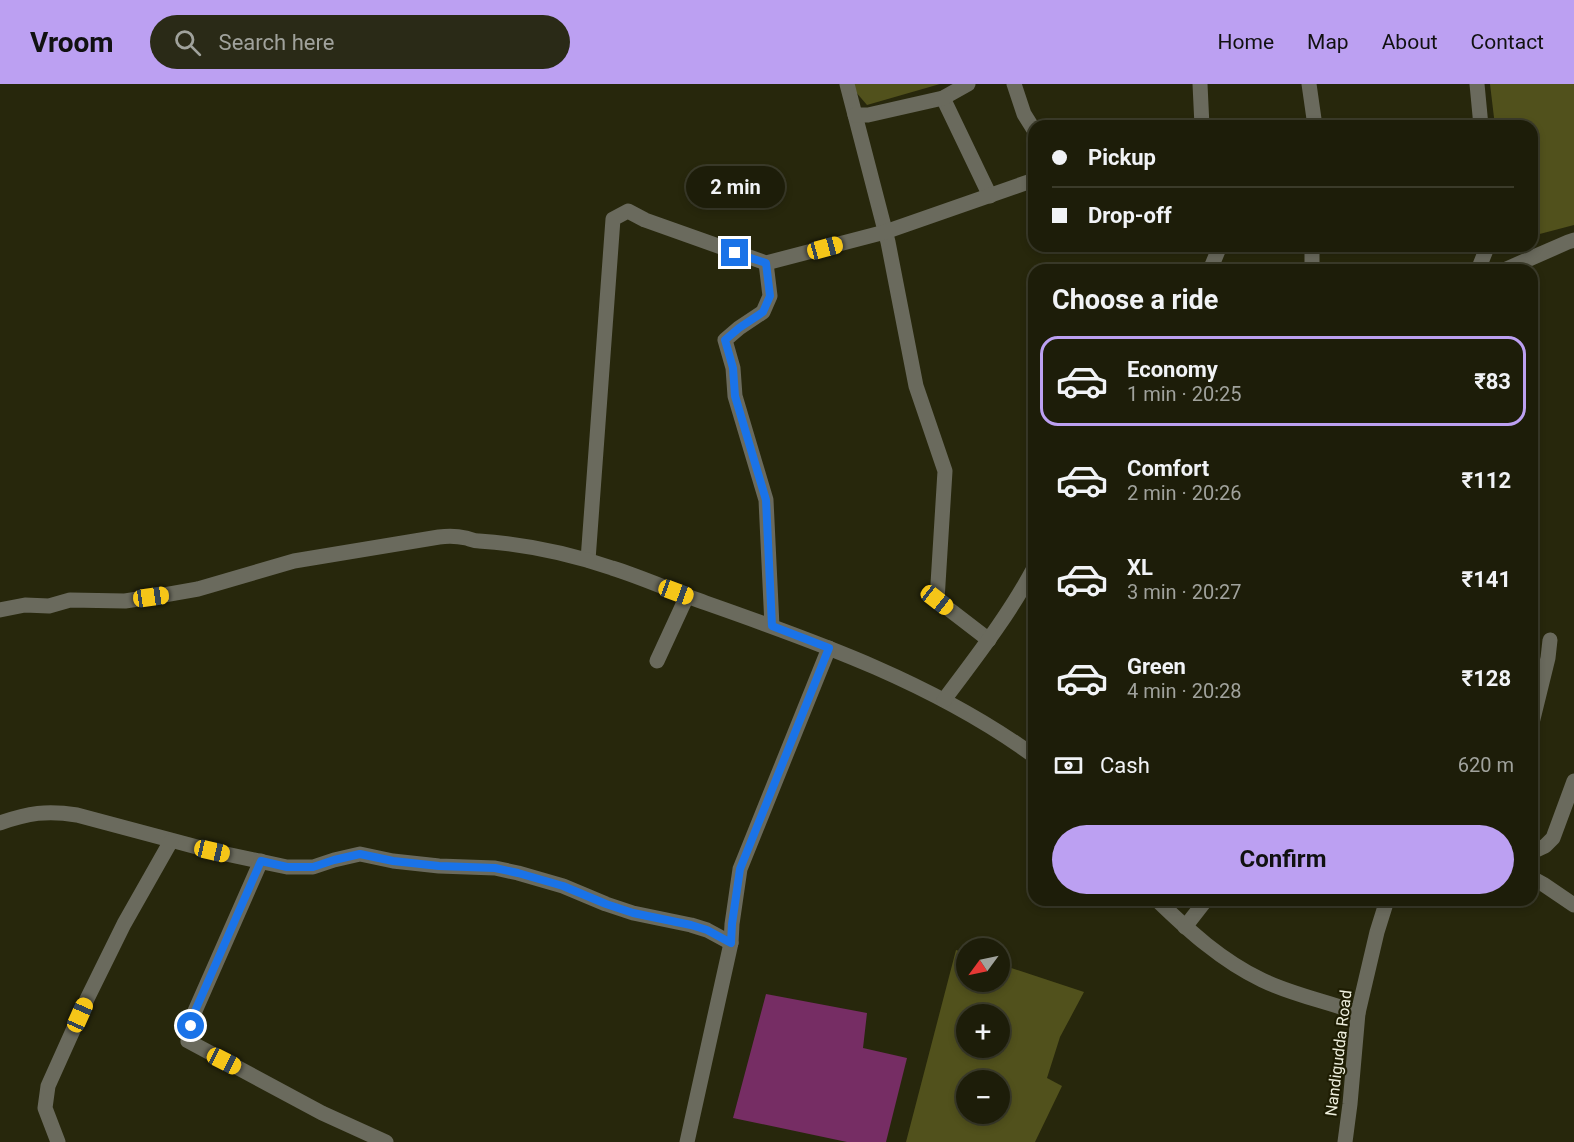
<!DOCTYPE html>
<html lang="en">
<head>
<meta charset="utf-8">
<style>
  :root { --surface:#1d1d09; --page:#2a2a17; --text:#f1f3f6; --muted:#a0a29c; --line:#3b3b2a; --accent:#bca0f2 }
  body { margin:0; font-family:Roboto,sans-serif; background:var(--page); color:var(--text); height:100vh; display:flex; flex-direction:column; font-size:22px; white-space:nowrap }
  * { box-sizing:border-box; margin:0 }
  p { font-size:20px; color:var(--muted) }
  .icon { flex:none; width:33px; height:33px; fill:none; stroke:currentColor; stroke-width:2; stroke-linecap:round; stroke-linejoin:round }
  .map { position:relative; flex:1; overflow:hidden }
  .details { position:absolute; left:1028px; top:180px; width:510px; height:642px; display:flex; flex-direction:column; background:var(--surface); border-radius:18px; box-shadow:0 3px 9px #0003,0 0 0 2px var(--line) }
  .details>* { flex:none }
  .top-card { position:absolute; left:1028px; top:36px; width:510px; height:132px; border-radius:18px; box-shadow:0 3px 9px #0003,0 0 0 2px var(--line); display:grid; align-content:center; height:132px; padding:0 24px; background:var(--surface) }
  .needle { width:39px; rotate:237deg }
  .controls { position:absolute; left:956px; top:854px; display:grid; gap:12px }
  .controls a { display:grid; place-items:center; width:54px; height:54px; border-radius:50%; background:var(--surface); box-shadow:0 3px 9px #0003,0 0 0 2px var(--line); font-size:30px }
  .end { position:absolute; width:27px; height:27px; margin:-14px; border:8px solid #1a73e8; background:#fff; box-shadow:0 0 0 3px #fff }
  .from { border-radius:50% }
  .bubble { position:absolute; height:42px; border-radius:21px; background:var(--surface); box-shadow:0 3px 9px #0003,0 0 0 2px var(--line); font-size:20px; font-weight:700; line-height:42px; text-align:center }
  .car { position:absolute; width:18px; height:36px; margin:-18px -9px; border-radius:8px; box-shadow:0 0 4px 2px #0007; background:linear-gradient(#f5c518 24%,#345 0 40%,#f5c518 0 76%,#345 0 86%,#f5c518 0) }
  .top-card b { display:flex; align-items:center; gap:21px; height:57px; font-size:22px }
  .top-card b+b { border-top:2px solid var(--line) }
  .top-card i { width:15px; height:15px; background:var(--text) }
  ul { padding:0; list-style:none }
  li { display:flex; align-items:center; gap:18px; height:90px; margin:0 12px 9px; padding:0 12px; border:3px solid transparent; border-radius:18px }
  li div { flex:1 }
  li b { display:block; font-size:22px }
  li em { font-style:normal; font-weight:700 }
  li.selected { border-color:var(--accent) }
  li>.icon { width:54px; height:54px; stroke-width:1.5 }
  h2 { padding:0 24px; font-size:27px; line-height:72px }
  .pay { display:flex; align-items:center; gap:15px; height:66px; padding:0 24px; font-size:22px }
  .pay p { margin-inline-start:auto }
  .primary-button { display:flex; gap:12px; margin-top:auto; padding:12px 24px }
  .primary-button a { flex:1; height:69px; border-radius:36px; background:var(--accent); color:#111; font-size:24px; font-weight:700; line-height:69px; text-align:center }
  header { display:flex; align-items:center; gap:36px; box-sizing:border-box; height:84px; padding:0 30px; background:var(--accent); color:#111 }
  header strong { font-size:28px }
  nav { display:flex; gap:33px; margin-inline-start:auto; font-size:21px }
  .search { width:420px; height:54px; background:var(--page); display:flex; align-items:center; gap:15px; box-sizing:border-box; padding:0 21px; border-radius:33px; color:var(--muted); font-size:22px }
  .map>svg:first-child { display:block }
  .green { fill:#51511c; fill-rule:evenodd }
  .building { fill:#762d64 }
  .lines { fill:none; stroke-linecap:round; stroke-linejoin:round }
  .minor { stroke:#6a6a5d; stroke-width:15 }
  .tertiary { stroke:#6a6a5d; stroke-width:15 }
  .route { stroke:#1a73e8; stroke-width:8 }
  .labels { text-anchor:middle; stroke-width:4.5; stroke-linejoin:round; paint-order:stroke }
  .street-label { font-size:16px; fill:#eeefde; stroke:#1e1d03 }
</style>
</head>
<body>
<header>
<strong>Vroom</strong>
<div class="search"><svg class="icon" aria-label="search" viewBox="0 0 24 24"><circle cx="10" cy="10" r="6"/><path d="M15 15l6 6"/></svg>Search here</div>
<nav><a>Home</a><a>Map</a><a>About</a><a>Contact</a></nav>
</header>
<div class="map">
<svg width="1574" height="1058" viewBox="0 0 1574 1058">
  <rect width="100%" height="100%" fill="#27270c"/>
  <g class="green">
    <path d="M 854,0 L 940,0 L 867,21 L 855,7 Z"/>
    <path d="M 1490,0 L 1574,0 L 1574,141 L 1532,152 L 1532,42 L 1495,42 Z"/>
    <path d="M 956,866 L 966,869 L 966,897 L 999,897 L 999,880 L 1084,908 L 1060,953 L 1047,994 L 1062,1002 L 1035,1058 L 906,1058 ZM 966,930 L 999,930 L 999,963 L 966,963 ZM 966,996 L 999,996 L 999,1029 L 966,1029 Z"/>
  </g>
  <path class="building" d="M 766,910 L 867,929 L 863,964 L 907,974 L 886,1058 L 847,1058 L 733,1034 Z"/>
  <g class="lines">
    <g class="minor">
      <path d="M 847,0 L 888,158 L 916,302 L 945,387 L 937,516 L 989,556"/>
      <path d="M 1014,0 L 1024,30 L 1034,46"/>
      <path d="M 1200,0 L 1202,42"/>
      <path d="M 1309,0 L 1315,42"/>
      <path d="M 943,14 L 990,112"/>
      <path d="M 855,31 L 868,31 L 943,14 L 968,0"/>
      <path d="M 1312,162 L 1312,186"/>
      <path d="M 766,179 L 770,212 L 763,228 L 739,244 L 725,256 L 733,284 L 735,312 L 766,416 L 772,542"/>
      <path d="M 1210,186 L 1220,162"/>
      <path d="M 1504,186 L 1568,158 L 1574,156"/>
      <path d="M 588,476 L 613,135 L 628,127 L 645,136 L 766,179 L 885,148 L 1034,96"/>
      <path d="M 0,526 L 25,521 L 49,522 L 70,516 L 125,517 L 164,511 L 198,505 L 294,477 L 439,453 C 447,452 457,452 466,454 C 470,455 474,457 479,457 C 525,460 568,469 612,484 C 644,494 674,508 706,519 C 820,559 935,600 1034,672"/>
      <path d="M 657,577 L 687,512"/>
      <path d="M 944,616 C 976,573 1009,531 1034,484"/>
      <path d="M 1532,639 L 1548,574 L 1550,556"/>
      <path d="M 0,739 C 28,729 47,726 77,731 L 212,767 L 287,783 L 313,783 L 334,776 L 360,770 L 393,777 L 439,782 L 495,784 L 518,789 L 563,802 L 606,820 L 633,829 L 691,841 L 707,846 L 731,859"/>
      <path d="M 1532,768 L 1545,762 L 1553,754 L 1574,697"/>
      <path d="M 261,777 L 195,927 L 188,957 L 322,1029 L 386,1058"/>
      <path d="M 1532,794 L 1543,800 L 1574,821"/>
      <path d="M 1157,816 C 1189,847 1222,877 1262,896 C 1293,911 1326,917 1358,929"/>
      <path d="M 1185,843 L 1206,816"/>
      <path d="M 58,1058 L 45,1024 L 48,1002 L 88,913 L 124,840 L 171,757"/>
      <path d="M 687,1058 L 731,859 L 732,840 L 740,785 L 829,564"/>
    </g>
    <g class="tertiary">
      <path d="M 1477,0 L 1481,42"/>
      <path d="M 1478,186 L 1486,166 L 1486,162"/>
      <path d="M 1345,1058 L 1350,1020 L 1358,929 L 1377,848 L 1387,816"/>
    </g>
  </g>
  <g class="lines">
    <path class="route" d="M 191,942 L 195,927 L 261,777 L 287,783 L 313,783 L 334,776 L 360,770 L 393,777 L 439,782 L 495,784 L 518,789 L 563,802 L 606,820 L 633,829 L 691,841 L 707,846 L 731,859 L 732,840 L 740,785 L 829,564 L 772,542 L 766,416 L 735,312 L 733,284 L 725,256 L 739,244 L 763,228 L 770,212 L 766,179 L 735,169"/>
  </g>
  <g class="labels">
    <g class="street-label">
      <text transform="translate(1338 969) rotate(-83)" y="6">Nandigudda Road</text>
    </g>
  </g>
</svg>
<div class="controls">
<a><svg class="needle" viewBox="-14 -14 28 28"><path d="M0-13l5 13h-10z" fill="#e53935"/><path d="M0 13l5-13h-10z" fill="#a0a29c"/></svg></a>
<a>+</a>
<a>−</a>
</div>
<i class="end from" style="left:191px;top:942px"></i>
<i class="end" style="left:735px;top:169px"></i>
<div class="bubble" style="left:686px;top:82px;width:99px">2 min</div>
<i class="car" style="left:825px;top:164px;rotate:75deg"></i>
<i class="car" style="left:676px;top:508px;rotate:110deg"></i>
<i class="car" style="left:151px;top:513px;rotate:82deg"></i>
<i class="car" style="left:937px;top:516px;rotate:128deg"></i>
<i class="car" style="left:212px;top:767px;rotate:103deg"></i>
<i class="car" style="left:80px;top:931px;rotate:24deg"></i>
<i class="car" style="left:224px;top:977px;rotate:117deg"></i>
<div class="top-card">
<b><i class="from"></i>Pickup</b>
<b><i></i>Drop-off</b>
</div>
<section class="details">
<h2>Choose a ride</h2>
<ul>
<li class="selected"><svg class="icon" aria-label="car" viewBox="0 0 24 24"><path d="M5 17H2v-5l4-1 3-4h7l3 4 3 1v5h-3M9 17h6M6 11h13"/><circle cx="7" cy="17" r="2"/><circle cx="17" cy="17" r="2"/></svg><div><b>Economy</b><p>1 min · 20:25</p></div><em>₹83</em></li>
<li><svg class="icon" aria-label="car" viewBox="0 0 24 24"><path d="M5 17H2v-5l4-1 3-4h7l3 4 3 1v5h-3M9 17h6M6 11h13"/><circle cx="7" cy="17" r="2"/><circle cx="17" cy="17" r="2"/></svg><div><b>Comfort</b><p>2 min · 20:26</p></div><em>₹112</em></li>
<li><svg class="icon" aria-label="car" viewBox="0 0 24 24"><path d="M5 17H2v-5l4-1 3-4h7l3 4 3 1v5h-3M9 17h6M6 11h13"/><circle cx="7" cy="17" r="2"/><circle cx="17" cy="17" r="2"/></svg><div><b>XL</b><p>3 min · 20:27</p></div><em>₹141</em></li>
<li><svg class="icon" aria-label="car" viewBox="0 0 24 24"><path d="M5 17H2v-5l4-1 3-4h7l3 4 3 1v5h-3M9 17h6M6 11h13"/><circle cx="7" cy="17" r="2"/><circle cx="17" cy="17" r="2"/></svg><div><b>Green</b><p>4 min · 20:28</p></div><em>₹128</em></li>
</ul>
<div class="pay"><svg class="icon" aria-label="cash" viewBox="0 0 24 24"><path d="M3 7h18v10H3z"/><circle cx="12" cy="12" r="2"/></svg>Cash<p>620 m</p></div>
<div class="primary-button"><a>Confirm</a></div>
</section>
</div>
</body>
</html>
